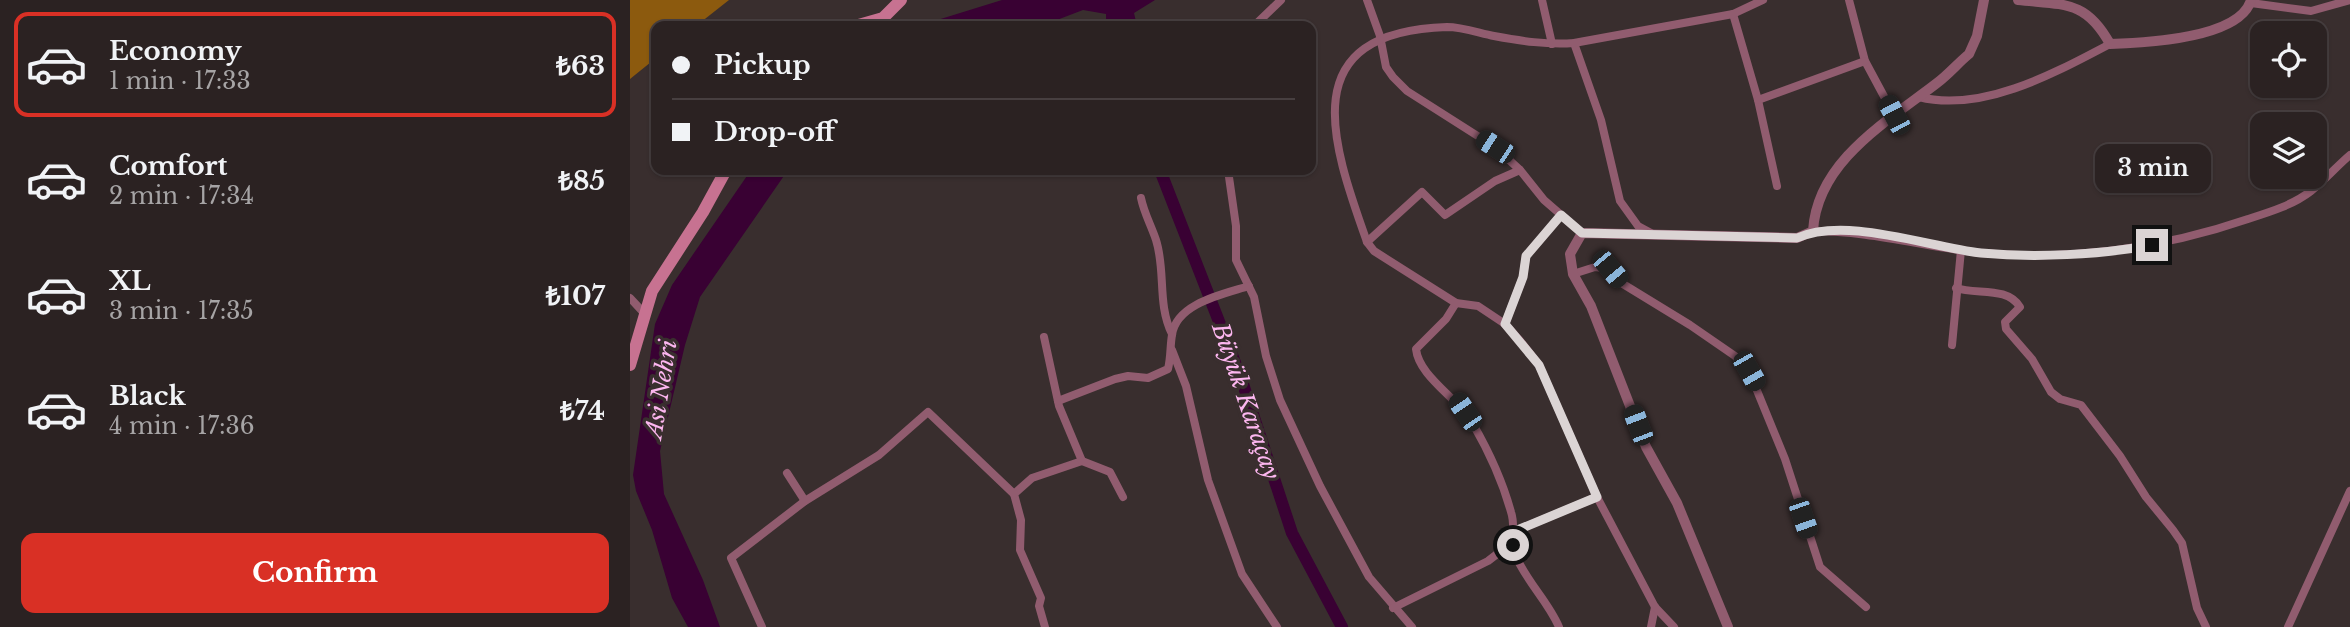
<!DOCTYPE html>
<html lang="en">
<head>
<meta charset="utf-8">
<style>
  :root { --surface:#2b2222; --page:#372f2f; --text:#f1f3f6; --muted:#a6a4a5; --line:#473f40; --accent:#d93025 }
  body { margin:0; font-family:"Libre Baskerville",serif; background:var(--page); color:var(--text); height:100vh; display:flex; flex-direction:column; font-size:26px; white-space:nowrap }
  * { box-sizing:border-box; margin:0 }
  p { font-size:23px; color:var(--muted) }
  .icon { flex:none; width:38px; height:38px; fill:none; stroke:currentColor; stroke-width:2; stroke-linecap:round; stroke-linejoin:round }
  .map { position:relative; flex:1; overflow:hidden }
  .details { display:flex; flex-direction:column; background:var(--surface); width:630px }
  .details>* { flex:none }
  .guide { position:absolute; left:21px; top:21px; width:665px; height:154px; border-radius:14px; box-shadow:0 2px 5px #0004,0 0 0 2px var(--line); display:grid; align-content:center; height:154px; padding:0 21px; background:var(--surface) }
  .tools { position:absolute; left:1620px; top:21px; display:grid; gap:14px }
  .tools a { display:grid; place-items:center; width:77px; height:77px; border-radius:14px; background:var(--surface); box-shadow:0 2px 5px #0004,0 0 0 2px var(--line); font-size:35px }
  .end { position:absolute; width:32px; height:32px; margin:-16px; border:9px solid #dbd4d4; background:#111; box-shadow:0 0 0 4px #111 }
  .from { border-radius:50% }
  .bubble { position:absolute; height:49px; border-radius:14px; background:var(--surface); box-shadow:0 2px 5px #0004,0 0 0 2px var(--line); font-size:23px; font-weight:800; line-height:49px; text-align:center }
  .car { position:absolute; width:21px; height:42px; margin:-21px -10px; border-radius:9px; box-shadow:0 0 5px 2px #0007; background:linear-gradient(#222 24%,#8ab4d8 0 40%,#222 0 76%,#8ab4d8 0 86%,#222 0) }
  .guide b { display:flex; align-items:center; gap:24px; height:66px; font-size:26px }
  .guide b+b { border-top:2px solid var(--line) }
  .guide i { width:18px; height:18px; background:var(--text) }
  ul { padding:12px 0 0; list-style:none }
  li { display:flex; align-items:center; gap:21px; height:105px; margin:0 14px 10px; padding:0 7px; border:4px solid transparent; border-radius:14px }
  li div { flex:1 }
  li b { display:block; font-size:26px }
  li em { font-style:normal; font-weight:800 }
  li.active { border-color:var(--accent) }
  li>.icon { width:63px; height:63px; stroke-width:1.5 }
  .action { display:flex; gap:14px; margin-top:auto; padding:14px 21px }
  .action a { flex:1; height:80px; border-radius:14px; background:var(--accent); color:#fff; font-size:28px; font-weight:800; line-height:80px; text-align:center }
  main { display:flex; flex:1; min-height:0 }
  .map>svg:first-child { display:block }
  .forest { fill:#8c5a0e }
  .water { fill:#390133 }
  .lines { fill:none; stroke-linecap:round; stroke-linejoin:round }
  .river { stroke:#390133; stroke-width:12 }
  .minor { stroke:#915c6f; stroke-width:8 }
  .tertiary { stroke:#915c6f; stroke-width:10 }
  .secondary { stroke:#c77291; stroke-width:12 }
  .route { stroke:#dbd4d4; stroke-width:9 }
  .labels { text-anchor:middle; stroke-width:7; stroke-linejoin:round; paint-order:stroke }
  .water-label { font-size:23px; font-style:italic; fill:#fcb6ef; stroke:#392e2e }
</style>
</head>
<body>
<main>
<section class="details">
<ul>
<li class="active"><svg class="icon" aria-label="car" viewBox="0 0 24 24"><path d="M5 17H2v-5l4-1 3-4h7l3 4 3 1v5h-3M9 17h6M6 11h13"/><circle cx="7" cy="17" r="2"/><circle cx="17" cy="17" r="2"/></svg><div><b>Economy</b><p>1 min · 17:33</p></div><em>₺63</em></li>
<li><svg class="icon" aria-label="car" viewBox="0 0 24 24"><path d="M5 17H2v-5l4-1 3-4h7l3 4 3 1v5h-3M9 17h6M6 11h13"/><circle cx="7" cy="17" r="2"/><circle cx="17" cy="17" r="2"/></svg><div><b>Comfort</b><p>2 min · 17:34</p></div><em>₺85</em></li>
<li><svg class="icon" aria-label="car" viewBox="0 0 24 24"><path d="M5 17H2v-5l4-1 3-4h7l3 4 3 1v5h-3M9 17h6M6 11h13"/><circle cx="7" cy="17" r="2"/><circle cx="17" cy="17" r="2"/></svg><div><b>XL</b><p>3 min · 17:35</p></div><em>₺107</em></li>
<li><svg class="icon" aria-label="car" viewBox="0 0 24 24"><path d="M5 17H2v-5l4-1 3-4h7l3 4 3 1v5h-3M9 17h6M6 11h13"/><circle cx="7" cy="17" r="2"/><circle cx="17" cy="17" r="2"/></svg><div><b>Black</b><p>4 min · 17:36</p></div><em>₺74</em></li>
</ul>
<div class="action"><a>Confirm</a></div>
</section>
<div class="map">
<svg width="1720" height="627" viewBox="0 0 1720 627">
  <rect width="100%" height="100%" fill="#392e2e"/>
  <path class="forest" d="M 0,0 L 99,0 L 66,26 L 26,26 L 26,58 L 0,79 Z"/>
  <g class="water">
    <path d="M 372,0 L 525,0 L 504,13 L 507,26 L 476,26 L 476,14 L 453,10 L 411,26 L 288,26 Z"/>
    <path d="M 121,170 L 158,170 L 70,297 L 55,345 L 30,451 L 34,494 L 73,580 L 90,627 L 58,627 L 42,598 L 22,530 L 6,491 L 3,475 L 25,324 L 42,285 Z"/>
  </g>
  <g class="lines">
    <path class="river" d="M 530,170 L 611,378 L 662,533 L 712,627"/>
    <g class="minor">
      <path d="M 737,0 L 750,36 L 756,67 L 763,77 L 777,91 L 865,147 L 890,170 L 914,200 L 952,233"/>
      <path d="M 912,0 L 922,44"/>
      <path d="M 1219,0 L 1235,61 L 1264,115"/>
      <path d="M 1621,3 L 1681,11 L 1720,0"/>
      <path d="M 1103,14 L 1128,100 L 1147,186"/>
      <path d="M 149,26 L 158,26"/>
      <path d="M 624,26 L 651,0"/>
      <path d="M 944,43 L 971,120 L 990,201 L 1008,226 L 1021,233"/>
      <path d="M 1289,97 C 1352,113 1425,73 1480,44"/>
      <path d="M 1128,100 L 1235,61"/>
      <path d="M 598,170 L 606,226 L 606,260 L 624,297 L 636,356 L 650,400 L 690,486 L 739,577 L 782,627"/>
      <path d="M 511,198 C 514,213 521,225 526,240 C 536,271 527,304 542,334"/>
      <path d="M 1183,231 C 1240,231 1295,247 1351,253 C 1440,261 1534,248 1618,219 C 1640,212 1663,205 1681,191 C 1695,180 1707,166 1720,155"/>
      <path d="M 737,242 L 792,192 L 815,215 L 865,181 L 890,170"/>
      <path d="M 943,274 L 965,267 L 980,269 L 993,284 L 1060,325 L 1105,356 L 1119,371 L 1155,459 L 1190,567 L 1236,607"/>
      <path d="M 1326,288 C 1347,295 1377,286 1390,307 L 1375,322 L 1376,329 L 1402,359 L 1421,392 L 1430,399 L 1451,405 L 1490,456 L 1516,497 L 1543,530 L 1552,543 L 1567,608 L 1576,627"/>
      <path d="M 0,298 L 14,313"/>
      <path d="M 826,303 L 816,319 L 786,349 C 789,377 828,398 843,424 C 858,450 873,483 881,512 C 886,526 880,541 885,554 C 895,580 918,601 929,627"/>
      <path d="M 875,324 L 893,277 L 896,256 L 931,215"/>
      <path d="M 414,337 L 429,406 L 452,461 L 402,478 L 384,494 L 391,520 L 390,550 L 411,598 L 409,606 L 415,627"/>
      <path d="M 1322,345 L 1331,250"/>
      <path d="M 542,350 L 556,386 L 578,480 L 612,574 L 647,627"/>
      <path d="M 428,401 L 485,379 L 498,376 L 518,378 L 538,369 C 541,357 540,346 542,335 C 546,303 594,294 619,286"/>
      <path d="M 452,461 L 480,472 L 493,497"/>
      <path d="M 157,473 L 175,501"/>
      <path d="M 885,531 L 967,497"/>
      <path d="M 763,608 L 858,561 L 884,541"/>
      <path d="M 132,627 L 101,558 L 175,501 L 249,455 L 298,412 L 384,494"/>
      <path d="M 1021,627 L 1025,607"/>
      <path d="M 1044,627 L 1025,607 L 967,497 L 909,365 L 891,342 L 875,324 L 848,306 L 826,303 L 744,251 L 737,242 C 701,141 663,32 817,27 C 832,27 849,33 864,36 C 891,41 917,45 944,43 L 1103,14 L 1133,0"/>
      <path d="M 1658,627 L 1720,491"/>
    </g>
    <g class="tertiary">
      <path d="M 1388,0 C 1434,5 1456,0 1480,44 C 1514,43 1610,39 1621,0"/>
      <path d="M 1098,627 L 1047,503 L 1016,447 L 961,306 L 943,274 L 940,254 L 952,233 L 1167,238 L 1183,231 C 1187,161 1258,121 1307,83 C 1319,74 1328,63 1339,54 L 1347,36 L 1354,0"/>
    </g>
    <g class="secondary">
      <path d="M 225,26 L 253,18 L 271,0"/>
      <path d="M 0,365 L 22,291 L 73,212 L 96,170"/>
    </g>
  </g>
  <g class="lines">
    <path class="route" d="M 883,545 L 885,531 L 967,497 L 909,365 L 875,324 L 893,277 L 896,256 L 931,215 L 952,233 L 1167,238 C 1216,216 1298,247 1351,253 C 1404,258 1470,255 1522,245"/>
  </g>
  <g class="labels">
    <g class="water-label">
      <text transform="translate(31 389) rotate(-81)" y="8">Asi Nehri</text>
      <text transform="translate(616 401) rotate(71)" y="8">Büyük Karaçay</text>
    </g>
  </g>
</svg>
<div class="tools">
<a><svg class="icon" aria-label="locate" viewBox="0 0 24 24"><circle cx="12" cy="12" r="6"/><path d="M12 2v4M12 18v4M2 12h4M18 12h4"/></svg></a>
<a><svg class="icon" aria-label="layers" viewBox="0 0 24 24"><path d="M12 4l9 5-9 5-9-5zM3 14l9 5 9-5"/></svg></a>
</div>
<i class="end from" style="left:883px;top:545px"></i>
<i class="end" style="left:1522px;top:245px"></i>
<div class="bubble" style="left:1465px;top:144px;width:116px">3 min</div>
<i class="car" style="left:1264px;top:115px;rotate:332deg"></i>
<i class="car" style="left:865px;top:147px;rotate:303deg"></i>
<i class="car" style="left:980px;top:269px;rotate:140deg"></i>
<i class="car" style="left:1119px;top:371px;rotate:150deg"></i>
<i class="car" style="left:835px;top:412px;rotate:326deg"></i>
<i class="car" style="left:1008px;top:425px;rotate:339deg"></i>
<i class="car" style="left:1173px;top:518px;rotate:161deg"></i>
<div class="guide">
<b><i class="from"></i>Pickup</b>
<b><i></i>Drop-off</b>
</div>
</div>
</main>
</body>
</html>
